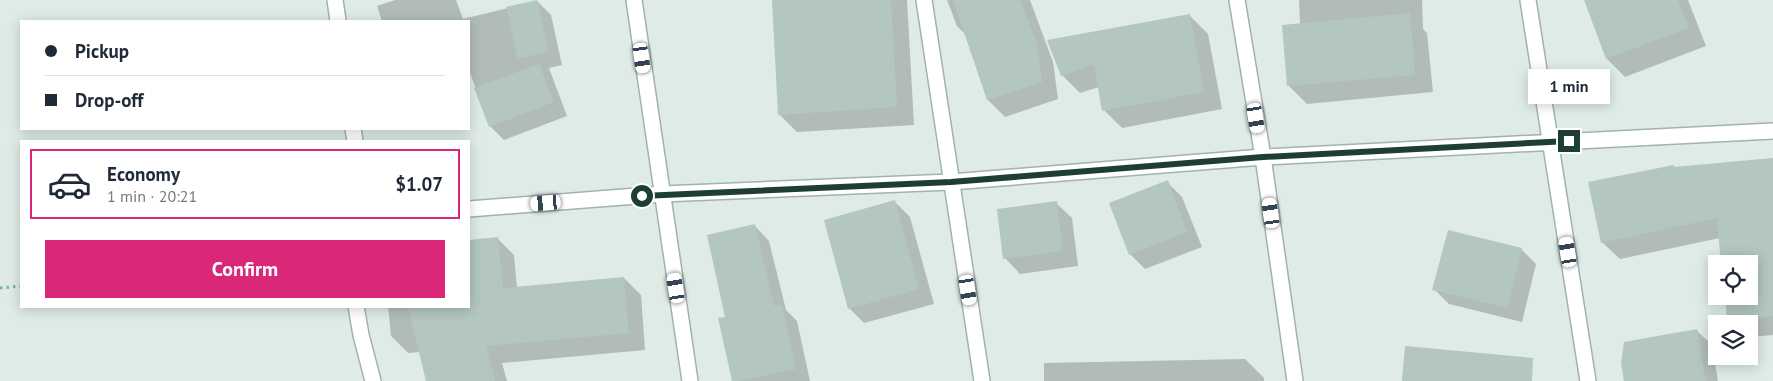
<!DOCTYPE html>
<html lang="en">
<head>
<meta charset="utf-8">
<style>
  :root { --surface:#fff; --page:#f2f2f3; --text:#1f2937; --muted:#747a83; --line:#e0e1e3; --accent:#db2777 }
  body { margin:0; font-family:"PT Sans",sans-serif; background:var(--page); color:var(--text); height:100vh; display:flex; flex-direction:column; font-size:19px; white-space:nowrap }
  * { box-sizing:border-box; margin:0 }
  p { font-size:16px; color:var(--muted) }
  .icon { flex:none; width:28px; height:28px; fill:none; stroke:currentColor; stroke-width:2; stroke-linecap:round; stroke-linejoin:round }
  .map { position:relative; flex:1; overflow:hidden }
  .drawer { position:absolute; left:20px; top:140px; width:450px; height:168px; display:flex; flex-direction:column; background:var(--surface); border-radius:0px; box-shadow:0 2px 12px #0003 }
  .drawer>* { flex:none }
  .guide { position:absolute; left:20px; top:20px; width:450px; height:110px; border-radius:0px; box-shadow:0 2px 12px #0003; display:grid; align-content:center; height:110px; padding:0 25px; background:var(--surface) }
  .fabs { position:absolute; left:1708px; top:255px; display:grid; gap:10px }
  .fabs a { display:grid; place-items:center; width:50px; height:50px; border-radius:0px; background:var(--surface); box-shadow:0 2px 12px #0003; font-size:25px }
  .end { position:absolute; width:22px; height:22px; margin:-11px; border:6px solid #1e3d36; background:#fff; box-shadow:0 0 0 2px #fff }
  .from { border-radius:50% }
  .bubble { position:absolute; height:35px; border-radius:0px; background:var(--surface); box-shadow:0 2px 12px #0003; font-size:16px; font-weight:700; line-height:35px; text-align:center }
  .car { position:absolute; width:15px; height:30px; margin:-15px -8px; border-radius:6px; box-shadow:0 0 4px 1px #0007; background:linear-gradient(#fff 24%,#345 0 40%,#fff 0 76%,#345 0 86%,#fff 0) }
  .guide b { display:flex; align-items:center; gap:18px; height:48px; font-size:19px }
  .guide b+b { border-top:1px solid var(--line) }
  .guide i { width:12px; height:12px; background:var(--text) }
  ul { padding:9px 0 0; list-style:none }
  li { display:flex; align-items:center; gap:15px; height:70px; margin:0 10px 8px; padding:0 15px; border:2px solid var(--line); border-radius:0px }
  li div { flex:1 }
  li b { display:block; font-size:19px }
  li em { font-style:normal; font-weight:700 }
  li.current { border-color:var(--accent) }
  li>.icon { width:45px; height:45px; stroke-width:1.5 }
  .button { display:flex; gap:10px; margin-top:auto; padding:10px 25px }
  .button a { flex:1; height:58px; border-radius:0px; background:var(--accent); color:#fff; font-size:20px; font-weight:700; line-height:58px; text-align:center }
  .map>svg:first-child { display:block }
  .shadow { fill:#0003 }
  .building { fill:#b3c6bf }
  .lines { fill:none; stroke-linecap:round; stroke-linejoin:round }
  .minor-casing { stroke:#a1b3ae; stroke-width:18 }
  .path { stroke:#7bb2a3; stroke-width:3; stroke-dasharray:2.5 4; stroke-linecap:butt }
  .minor { stroke:#fff; stroke-width:15 }
  .route { stroke:#1e3d36; stroke-width:6 }
</style>
</head>
<body>
<div class="map">
<svg width="1773" height="381" viewBox="0 0 1773 381">
  <rect width="100%" height="100%" fill="#deebe6"/>
  <g class="shadow">
    <path d="M 395,0 L 456,0 L 463,19 L 537,1 L 551,15 L 562,65 L 549,68 L 567,116 L 504,140 L 490,126 L 469,70 L 469,21 L 382,21 L 377,6 Z"/>
    <path d="M 773,0 L 907,0 L 914,125 L 797,132 L 779,114 Z"/>
    <path d="M 947,0 L 1030,0 L 1053,62 L 1058,99 L 1005,117 L 988,100 L 966,35 L 957,26 Z"/>
    <path d="M 1299,0 L 1422,0 L 1423,29 L 1427,33 L 1433,92 L 1307,104 L 1289,86 L 1300,24 Z"/>
    <path d="M 1585,0 L 1688,0 L 1706,46 L 1625,77 L 1607,59 Z"/>
    <path d="M 1190,16 L 1208,34 L 1222,109 L 1122,128 L 1104,110 L 1099,87 L 1080,93 L 1062,75 Z"/>
    <path d="M 1773,159 L 1773,335 L 1749,337 L 1749,324 L 1732,324 L 1728,320 L 1749,296 L 1749,264 L 1720,238 L 1620,259 L 1602,242 L 1673,166 L 1676,168 Z"/>
    <path d="M 1167,182 L 1182,197 L 1202,247 L 1145,269 L 1130,254 Z"/>
    <path d="M 895,202 L 910,217 L 934,304 L 864,323 L 849,308 Z"/>
    <path d="M 1056,203 L 1072,218 L 1078,266 L 1020,274 L 1005,258 Z"/>
    <path d="M 754,225 L 769,241 L 786,310 L 797,321 L 810,381 L 733,381 L 727,318 Z"/>
    <path d="M 497,238 L 514,255 L 517,288 L 624,278 L 641,295 L 645,350 L 502,363 L 507,381 L 427,381 L 420,352 L 408,353 L 391,336 L 388,306 L 469,306 L 469,241 Z"/>
    <path d="M 1521,249 L 1536,264 L 1522,322 L 1449,304 L 1434,289 Z"/>
    <path d="M 1696,330 L 1712,345 L 1718,381 L 1626,381 Z"/>
    <path d="M 1245,359 L 1264,378 L 1264,381 L 1044,381 L 1044,363 Z"/>
  </g>
  <g class="building">
    <path d="M 537,0 L 549,51 L 518,59 L 506,7 Z"/>
    <path d="M 772,0 L 891,0 L 897,107 L 778,115 Z"/>
    <path d="M 953,0 L 1020,0 L 1037,44 L 1042,82 L 987,100 Z"/>
    <path d="M 1584,0 L 1678,0 L 1689,28 L 1606,59 Z"/>
    <path d="M 1410,13 L 1415,75 L 1287,86 L 1282,25 Z"/>
    <path d="M 1190,14 L 1204,92 L 1102,111 L 1094,65 L 1061,76 L 1047,40 Z"/>
    <path d="M 539,64 L 554,102 L 489,127 L 474,88 Z"/>
    <path d="M 1773,158 L 1773,316 L 1727,321 L 1725,296 L 1749,296 L 1749,264 L 1721,264 L 1717,218 L 1601,243 L 1588,182 L 1674,165 L 1674,167 Z"/>
    <path d="M 1168,180 L 1187,232 L 1129,255 L 1109,203 Z"/>
    <path d="M 895,200 L 919,289 L 848,309 L 824,220 Z"/>
    <path d="M 1057,201 L 1063,251 L 1003,259 L 997,209 Z"/>
    <path d="M 755,224 L 774,306 L 782,305 L 796,369 L 739,381 L 732,381 L 718,318 L 725,317 L 707,235 Z"/>
    <path d="M 1448,230 L 1522,248 L 1507,308 L 1432,290 Z"/>
    <path d="M 498,237 L 503,288 L 624,277 L 629,333 L 486,346 L 495,381 L 426,381 L 408,306 L 469,306 L 469,240 Z"/>
    <path d="M 1697,329 L 1706,381 L 1624,381 L 1621,363 L 1624,342 Z"/>
    <path d="M 1405,346 L 1533,358 L 1532,381 L 1402,381 Z"/>
  </g>
  <g class="lines">
    <defs>
      <g id="minor">
        <path d="M 335,0 L 338,21"/>
        <path d="M 634,0 L 690,381"/>
        <path d="M 924,0 L 982,381"/>
        <path d="M 1237,0 L 1263,157 L 1295,381"/>
        <path d="M 1528,0 L 1588,381"/>
        <path d="M 353,129 L 355,141"/>
        <path d="M 469,209 L 662,194 L 951,182 L 1263,157 L 1773,131"/>
        <path d="M 356,306 L 361,335 L 373,381"/>
      </g>
    </defs>
    <use href="#minor" class="minor-casing"/>
    <path class="path" d="M 0,288 L 21,286"/>
    <use href="#minor" class="minor"/>
  </g>
  <g class="lines">
    <path class="route" d="M 642,196 L 951,182 L 1263,157 L 1569,141"/>
  </g>
</svg>
<div class="fabs">
<a><svg class="icon" aria-label="locate" viewBox="0 0 24 24"><circle cx="12" cy="12" r="6"/><path d="M12 2v4M12 18v4M2 12h4M18 12h4"/></svg></a>
<a><svg class="icon" aria-label="layers" viewBox="0 0 24 24"><path d="M12 4l9 5-9 5-9-5zM3 14l9 5 9-5"/></svg></a>
</div>
<i class="end from" style="left:642px;top:196px"></i>
<i class="end" style="left:1569px;top:141px"></i>
<div class="bubble" style="left:1528px;top:69px;width:82px">1 min</div>
<i class="car" style="left:642px;top:58px;rotate:172deg"></i>
<i class="car" style="left:1256px;top:118px;rotate:171deg"></i>
<i class="car" style="left:546px;top:203px;rotate:266deg"></i>
<i class="car" style="left:1271px;top:213px;rotate:352deg"></i>
<i class="car" style="left:1568px;top:252px;rotate:351deg"></i>
<i class="car" style="left:676px;top:288px;rotate:351deg"></i>
<i class="car" style="left:968px;top:290px;rotate:171deg"></i>
<div class="guide">
<b><i class="from"></i>Pickup</b>
<b><i></i>Drop-off</b>
</div>
<section class="drawer">
<ul>
<li class="current"><svg class="icon" aria-label="car" viewBox="0 0 24 24"><path d="M5 17H2v-5l4-1 3-4h7l3 4 3 1v5h-3M9 17h6M6 11h13"/><circle cx="7" cy="17" r="2"/><circle cx="17" cy="17" r="2"/></svg><div><b>Economy</b><p>1 min · 20:21</p></div><em>$1.07</em></li>
</ul>
<div class="button"><a>Confirm</a></div>
</section>
</div>
</body>
</html>
